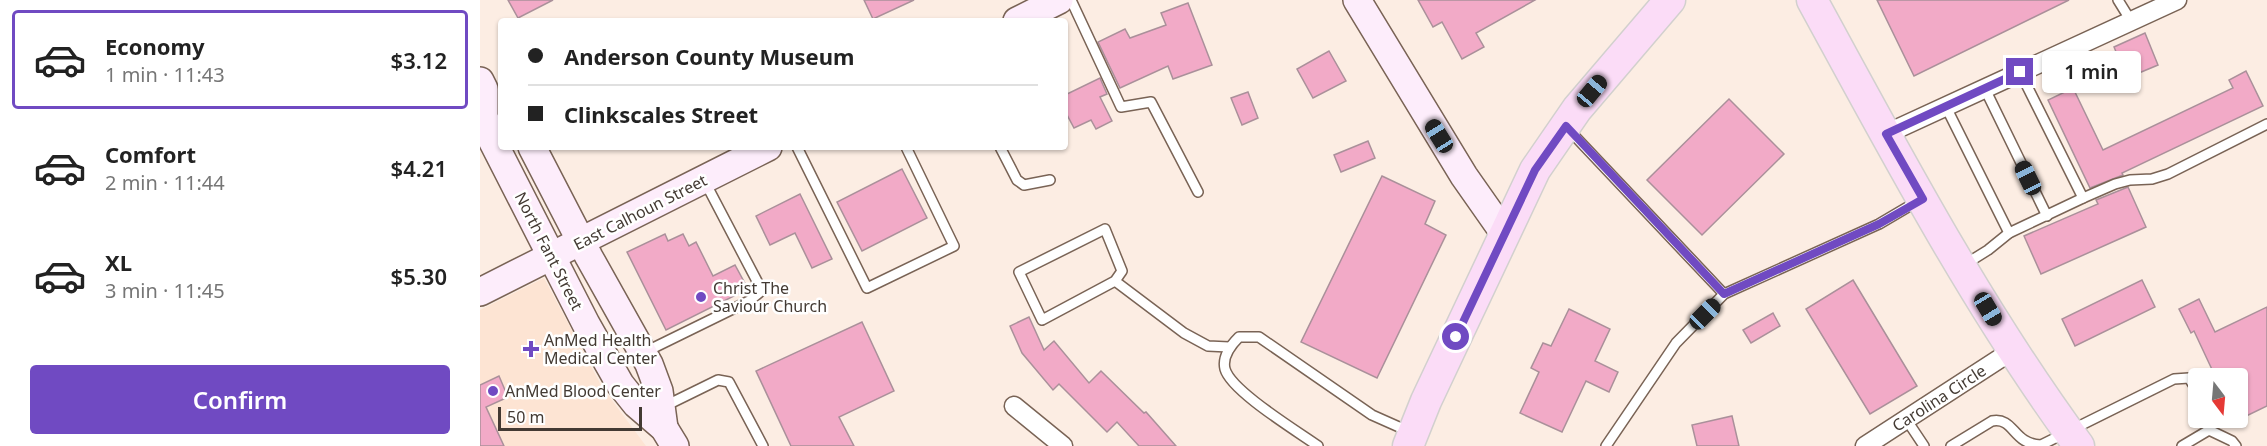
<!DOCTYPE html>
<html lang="en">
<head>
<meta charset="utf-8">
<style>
  :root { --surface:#fff; --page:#f6f6f6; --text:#222; --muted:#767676; --line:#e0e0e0; --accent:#704ac2 }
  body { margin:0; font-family:"Noto Sans",sans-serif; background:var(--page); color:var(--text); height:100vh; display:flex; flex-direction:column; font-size:22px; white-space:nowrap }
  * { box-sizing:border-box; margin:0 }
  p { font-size:20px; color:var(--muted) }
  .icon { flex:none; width:33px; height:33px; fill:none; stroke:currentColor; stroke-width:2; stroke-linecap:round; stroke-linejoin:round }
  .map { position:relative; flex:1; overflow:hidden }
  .side { display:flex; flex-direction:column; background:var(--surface); width:480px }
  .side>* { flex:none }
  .top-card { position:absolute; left:18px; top:18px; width:570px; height:132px; border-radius:6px; box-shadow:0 2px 4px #0004; display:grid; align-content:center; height:132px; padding:0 30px; background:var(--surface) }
  .needle { width:39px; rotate:164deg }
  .controls { position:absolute; left:1708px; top:368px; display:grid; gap:12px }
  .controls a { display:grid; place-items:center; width:60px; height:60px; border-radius:6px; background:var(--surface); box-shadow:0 2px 4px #0004; font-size:30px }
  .scale { position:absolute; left:18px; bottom:15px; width:144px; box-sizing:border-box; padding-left:6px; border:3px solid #433a33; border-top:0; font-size:16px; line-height:21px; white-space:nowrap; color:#433a33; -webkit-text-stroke:4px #fff; paint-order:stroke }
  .end { position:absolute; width:27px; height:27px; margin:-14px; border:8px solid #704ac2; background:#fff; box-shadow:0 0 0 3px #fff }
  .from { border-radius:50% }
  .bubble { position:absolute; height:42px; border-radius:6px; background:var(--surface); box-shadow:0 2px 4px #0004; font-size:20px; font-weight:600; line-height:42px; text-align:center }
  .car { position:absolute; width:18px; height:36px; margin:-18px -9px; border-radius:8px; box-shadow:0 0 4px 2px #0007; background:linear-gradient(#222 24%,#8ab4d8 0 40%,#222 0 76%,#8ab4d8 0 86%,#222 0) }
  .top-card b { display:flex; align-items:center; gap:21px; height:57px; font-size:22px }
  .top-card b+b { border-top:2px solid var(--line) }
  .top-card i { width:15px; height:15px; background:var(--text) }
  ul { padding:10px 0 0; list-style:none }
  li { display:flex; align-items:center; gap:18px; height:99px; margin:0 12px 9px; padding:0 18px; border:3px solid transparent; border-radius:6px }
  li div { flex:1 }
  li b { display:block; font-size:22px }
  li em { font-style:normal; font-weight:600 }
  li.active { border-color:var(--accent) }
  li>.icon { width:54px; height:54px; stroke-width:1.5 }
  .action { display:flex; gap:12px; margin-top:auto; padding:12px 30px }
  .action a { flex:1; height:69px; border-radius:6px; background:var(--accent); color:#fff; font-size:24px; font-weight:600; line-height:69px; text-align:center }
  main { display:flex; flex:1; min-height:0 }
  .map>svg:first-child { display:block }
  .built { fill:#fde4d3 }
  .building { fill:#f2aac7; stroke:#aa909a; stroke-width:1.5 }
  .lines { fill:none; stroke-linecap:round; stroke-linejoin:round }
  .lane-casing { stroke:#796355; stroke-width:12 }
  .street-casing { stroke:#796355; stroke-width:21 }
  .secondary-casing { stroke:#796355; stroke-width:30 }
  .primary-casing { stroke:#d2d0ce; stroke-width:33 }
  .lane { stroke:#fff; stroke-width:9 }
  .street { stroke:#fff; stroke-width:18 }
  .secondary { stroke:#fdedfb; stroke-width:27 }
  .primary { stroke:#fbdcf7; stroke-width:30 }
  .route { stroke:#704ac2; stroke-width:8 }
  .poi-dot { fill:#704ac2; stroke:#fff; stroke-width:2 }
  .labels { text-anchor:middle; stroke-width:5; stroke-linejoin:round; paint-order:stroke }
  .street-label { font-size:16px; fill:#433a33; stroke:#fff }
  .poi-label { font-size:16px; fill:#433a33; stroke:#fff; text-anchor:start }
</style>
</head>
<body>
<main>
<section class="side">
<ul>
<li class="active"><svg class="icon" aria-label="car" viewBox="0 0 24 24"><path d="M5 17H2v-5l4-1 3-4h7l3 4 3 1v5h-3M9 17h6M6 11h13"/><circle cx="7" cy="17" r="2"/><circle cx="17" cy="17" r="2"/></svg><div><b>Economy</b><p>1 min · 11:43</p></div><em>$3.12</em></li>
<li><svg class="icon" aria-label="car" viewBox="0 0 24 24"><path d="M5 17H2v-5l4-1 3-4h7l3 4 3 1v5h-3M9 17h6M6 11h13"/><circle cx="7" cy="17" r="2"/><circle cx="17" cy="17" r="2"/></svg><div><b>Comfort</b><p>2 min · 11:44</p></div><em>$4.21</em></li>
<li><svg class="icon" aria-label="car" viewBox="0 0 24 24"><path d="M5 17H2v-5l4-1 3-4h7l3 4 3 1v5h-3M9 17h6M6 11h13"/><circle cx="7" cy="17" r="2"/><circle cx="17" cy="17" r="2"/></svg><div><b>XL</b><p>3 min · 11:45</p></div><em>$5.30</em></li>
</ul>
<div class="action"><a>Confirm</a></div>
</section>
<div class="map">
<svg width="1787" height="446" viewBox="0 0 1787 446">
  <rect width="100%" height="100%" fill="#fcede3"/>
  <path class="built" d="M 64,278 L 122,387 L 166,446 L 0,446 L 0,310 Z"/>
  <g class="building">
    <path d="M 28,0 L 73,0 L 38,18 Z"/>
    <path d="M 384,0 L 434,0 L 393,19 Z"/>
    <path d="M 938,0 L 1055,0 L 996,33 L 1004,47 L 982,59 L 962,22 L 953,27 Z"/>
    <path d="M 1397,0 L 1589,0 L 1434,76 Z"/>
    <path d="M 708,3 L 732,65 L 693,79 L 688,66 L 640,88 L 618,42 L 645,29 L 650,38 L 686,25 L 681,13 Z"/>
    <path d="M 1665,33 L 1678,65 L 1647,78 L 1634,47 Z"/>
    <path d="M 849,51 L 866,81 L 833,98 L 817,69 Z"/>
    <path d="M 1766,71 L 1783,106 L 1642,173 L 1643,175 L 1610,188 L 1568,100 L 1593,88 L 1623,150 L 1753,88 L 1749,80 Z"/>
    <path d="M 620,78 L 627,94 L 620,97 L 632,121 L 616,129 L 611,120 L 594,128 L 585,111 L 585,95 Z"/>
    <path d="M 768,92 L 778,118 L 762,125 L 751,98 Z"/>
    <path d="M 1249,99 L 1304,154 L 1222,235 L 1167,180 Z"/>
    <path d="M 888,141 L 895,158 L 861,172 L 854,155 Z"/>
    <path d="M 422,169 L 447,218 L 382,251 L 357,202 Z"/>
    <path d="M 902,176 L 955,201 L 945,224 L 966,235 L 897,378 L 821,342 Z"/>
    <path d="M 1648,187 L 1666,227 L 1561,274 L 1544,236 L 1618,204 L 1616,200 Z"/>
    <path d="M 320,194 L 352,259 L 332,268 L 315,233 L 290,245 L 276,216 Z"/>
    <path d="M 185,234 L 188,241 L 203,234 L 209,246 L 216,242 L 233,276 L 255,265 L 268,289 L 186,330 L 147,252 Z"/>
    <path d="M 1373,280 L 1437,386 L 1390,414 L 1326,309 Z"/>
    <path d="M 1662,280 L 1675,307 L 1595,346 L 1582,319 Z"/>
    <path d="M 1719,299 L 1735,332 L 1787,307 L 1787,406 L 1758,420 L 1758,378 L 1736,378 L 1714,331 L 1711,333 L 1699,309 Z"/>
    <path d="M 1089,309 L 1130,329 L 1115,361 L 1138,372 L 1129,392 L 1106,381 L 1082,432 L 1040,413 L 1059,372 L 1051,368 L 1063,343 L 1071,346 Z"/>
    <path d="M 1293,313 L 1300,326 L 1271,343 L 1263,330 Z"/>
    <path d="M 549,317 L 564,350 L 574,341 L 609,383 L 621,371 L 664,413 L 666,412 L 696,446 L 659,446 L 637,422 L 627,432 L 579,384 L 573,390 L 542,353 L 530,326 Z"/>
    <path d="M 382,322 L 414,391 L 359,417 L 374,446 L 311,446 L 276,371 Z"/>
    <path d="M 19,376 L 28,397 L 6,407 L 24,446 L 0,446 L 0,385 Z"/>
    <path d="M 1252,416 L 1259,446 L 1217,446 L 1212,425 Z"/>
  </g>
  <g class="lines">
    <defs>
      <g id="lane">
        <path d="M 591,0 L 641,107 L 671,102 L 718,192"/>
        <path d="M 1638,0 L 1651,21"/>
        <path d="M 1540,72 L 1603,198"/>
        <path d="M 1505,89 L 1567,216"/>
        <path d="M 1466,107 L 1529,233"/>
        <path d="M 1089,130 L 1244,294"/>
        <path d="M 317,147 L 387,288 L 474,246 L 426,147"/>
        <path d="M 520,147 L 537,180 L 544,185 L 570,180"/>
        <path d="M 1484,265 L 1508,250 L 1529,233 L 1603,198 L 1635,184 L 1650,180 L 1672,179 L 1688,174 L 1787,124"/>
        <path d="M 635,281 L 642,271 L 625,229 L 539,272 L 562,320 L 635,281 L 704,333 L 728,346 L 749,347"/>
        <path d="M 165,352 L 269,301 L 280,292 L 279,285 L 225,182"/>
        <path d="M 183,407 L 238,380 L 249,382 L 283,446"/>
        <path d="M 1426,419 L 1444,446"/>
        <path d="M 1729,430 L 1730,417"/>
        <path d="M 838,446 C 817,431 751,391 745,369 C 742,357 751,345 759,337 L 779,337 L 892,415 L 928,431"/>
        <path d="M 1126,446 L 1196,343 L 1244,294 L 1399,224 L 1438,201"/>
        <path d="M 1471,446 L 1512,421 C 1535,417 1532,444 1561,445 L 1694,379 L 1709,378 L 1719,394"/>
        <path d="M 1702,446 L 1729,430 L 1752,441 L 1756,446"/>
      </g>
      <g id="street">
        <path d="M 1406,134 L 1697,0"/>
        <path d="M 534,406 L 583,446"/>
        <path d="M 1385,446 L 1533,350"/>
      </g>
      <g id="secondary">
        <path d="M 877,0 L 984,176 L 1024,233"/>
        <path d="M 537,21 L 579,0"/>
        <path d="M 0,81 L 4,89 L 4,116 L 11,138 L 106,324 L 140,384 L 156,404 L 184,428 L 195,446"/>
        <path d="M 52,147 L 109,257 L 169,364 L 179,391 L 184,428"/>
        <path d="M 0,292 L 288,147"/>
      </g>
      <g id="primary">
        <path d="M 1332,0 C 1415,152 1496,306 1599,446"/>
        <path d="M 928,446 L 946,401 L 1055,170 L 1097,109 L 1190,0"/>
      </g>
    </defs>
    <use href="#lane" class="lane-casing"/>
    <use href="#street" class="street-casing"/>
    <use href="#secondary" class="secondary-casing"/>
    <use href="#primary" class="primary-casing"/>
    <use href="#lane" class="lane"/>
    <use href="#street" class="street"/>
    <use href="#secondary" class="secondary"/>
    <use href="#primary" class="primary"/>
  </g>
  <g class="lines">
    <path class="route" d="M 976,337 L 1055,170 L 1086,126 L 1244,294 L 1399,224 L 1443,199 L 1406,134 L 1540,72"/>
  </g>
  <g class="poi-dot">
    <circle cx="221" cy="297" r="6"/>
    <path d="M48 340h6v6h6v6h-6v6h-6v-6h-6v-6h6z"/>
    <circle cx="13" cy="391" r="6"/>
  </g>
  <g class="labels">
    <g class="street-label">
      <text transform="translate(160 212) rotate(-27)" y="6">East Calhoun Street</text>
      <text transform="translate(69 251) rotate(63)" y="6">North Fant Street</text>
      <text transform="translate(1459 398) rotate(-33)" y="6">Carolina Circle</text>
    </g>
    <g class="poi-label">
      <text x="233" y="294">Christ The<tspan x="233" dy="18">Saviour Church</tspan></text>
      <text x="64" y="346">AnMed Health<tspan x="64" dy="18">Medical Center</tspan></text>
      <text x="25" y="397">AnMed Blood Center</text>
    </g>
  </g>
</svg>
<div class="controls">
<a><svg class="needle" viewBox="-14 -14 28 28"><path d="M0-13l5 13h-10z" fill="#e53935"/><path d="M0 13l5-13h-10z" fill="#767676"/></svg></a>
</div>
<div class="scale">50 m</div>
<i class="end from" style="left:976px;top:337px"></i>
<i class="end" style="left:1540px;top:72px"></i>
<div class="bubble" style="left:1562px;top:51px;width:99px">1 min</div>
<i class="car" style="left:1112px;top:91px;rotate:40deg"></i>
<i class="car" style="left:959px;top:136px;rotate:328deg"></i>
<i class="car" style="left:1548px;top:178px;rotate:334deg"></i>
<i class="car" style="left:1508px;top:309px;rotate:149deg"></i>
<i class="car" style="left:1225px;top:314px;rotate:45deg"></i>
<div class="top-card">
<b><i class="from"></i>Anderson County Museum</b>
<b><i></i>Clinkscales Street</b>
</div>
</div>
</main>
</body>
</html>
